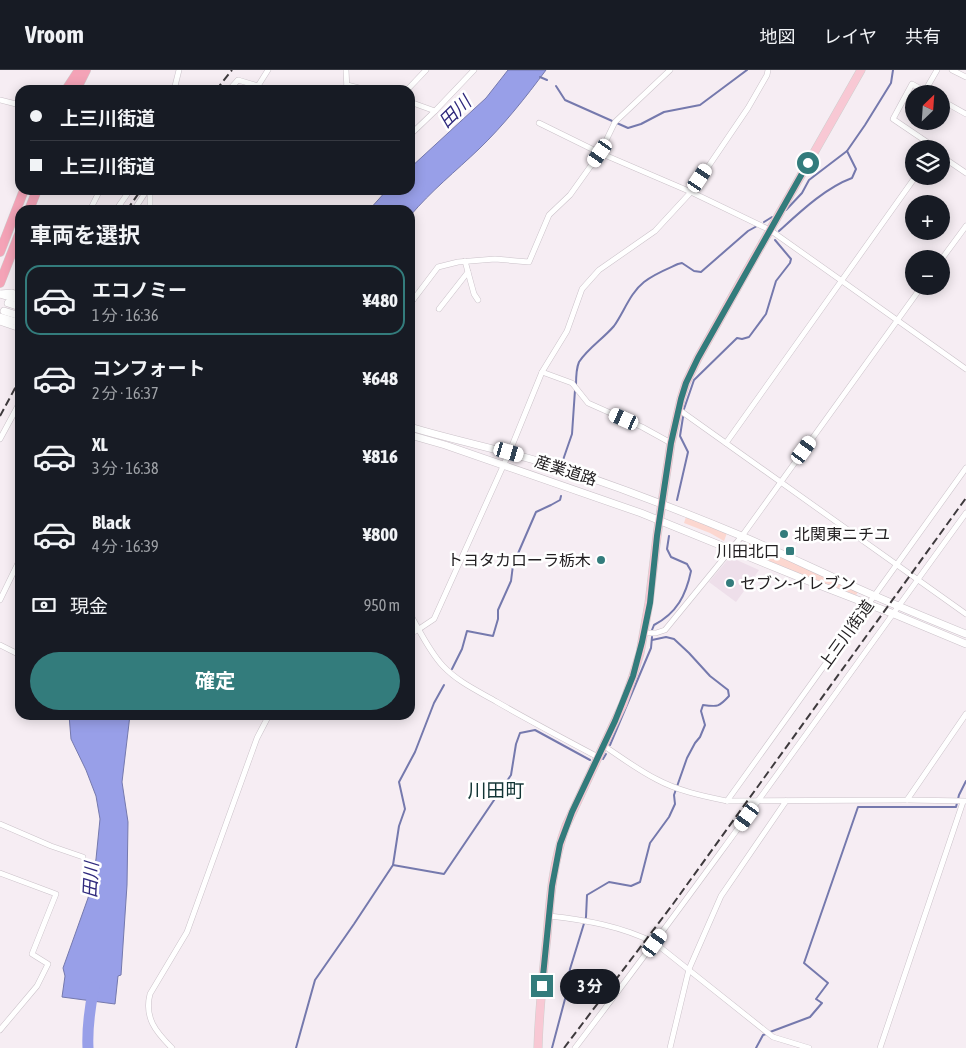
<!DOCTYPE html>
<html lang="ja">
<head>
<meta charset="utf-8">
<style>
  :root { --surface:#171b24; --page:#242831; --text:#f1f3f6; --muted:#9ea1a6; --line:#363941; --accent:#337c7c }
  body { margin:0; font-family:"Asap Condensed","Noto Sans JP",sans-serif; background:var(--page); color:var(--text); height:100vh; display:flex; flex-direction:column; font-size:19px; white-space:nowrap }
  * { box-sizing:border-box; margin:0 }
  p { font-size:16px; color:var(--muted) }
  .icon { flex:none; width:28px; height:28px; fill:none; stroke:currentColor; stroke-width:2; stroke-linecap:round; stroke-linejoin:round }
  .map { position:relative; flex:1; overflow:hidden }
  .details { position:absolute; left:15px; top:135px; width:400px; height:515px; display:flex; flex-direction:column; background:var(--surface); border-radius:15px; box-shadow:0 2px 12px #0003 }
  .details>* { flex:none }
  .hud { position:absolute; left:15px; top:15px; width:400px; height:110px; border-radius:15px; box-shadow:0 2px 12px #0003; display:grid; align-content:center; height:110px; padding:0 15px; background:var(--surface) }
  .needle { width:32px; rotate:25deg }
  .buttons { position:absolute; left:905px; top:15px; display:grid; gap:10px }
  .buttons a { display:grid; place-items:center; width:45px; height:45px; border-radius:50%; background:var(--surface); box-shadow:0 2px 12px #0003; font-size:25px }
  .end { position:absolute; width:22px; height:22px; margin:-11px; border:6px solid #337c7c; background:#fff; box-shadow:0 0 0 2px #fff }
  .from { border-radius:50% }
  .bubble { position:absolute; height:35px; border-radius:18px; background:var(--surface); box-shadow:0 2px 12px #0003; font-size:16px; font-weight:700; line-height:35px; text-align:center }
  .car { position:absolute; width:15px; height:30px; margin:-15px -8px; border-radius:6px; box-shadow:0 0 4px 1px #0007; background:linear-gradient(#fff 24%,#345 0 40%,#fff 0 76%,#345 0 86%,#fff 0) }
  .hud b { display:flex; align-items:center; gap:18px; height:48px; font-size:19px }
  .hud b+b { border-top:1px solid var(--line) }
  .hud i { width:12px; height:12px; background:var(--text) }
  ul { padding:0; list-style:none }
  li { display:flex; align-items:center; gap:15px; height:70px; margin:0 10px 8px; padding:0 5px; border:2px solid transparent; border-radius:15px }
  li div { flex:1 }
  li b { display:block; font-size:19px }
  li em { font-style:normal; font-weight:700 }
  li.selected { border-color:var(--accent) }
  li>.icon { width:45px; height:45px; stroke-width:1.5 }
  h2 { padding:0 15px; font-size:22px; line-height:60px }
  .pay { display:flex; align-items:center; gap:12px; height:55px; padding:0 15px; font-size:19px }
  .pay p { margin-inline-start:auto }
  .action { display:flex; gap:10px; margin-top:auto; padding:10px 15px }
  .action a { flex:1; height:58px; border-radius:30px; background:var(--accent); color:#fff; font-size:20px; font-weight:700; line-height:58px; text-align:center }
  header { display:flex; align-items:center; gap:30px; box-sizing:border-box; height:70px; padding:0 25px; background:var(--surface); border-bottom:1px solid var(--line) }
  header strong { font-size:24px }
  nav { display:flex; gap:28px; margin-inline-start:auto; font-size:18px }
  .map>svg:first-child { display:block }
  .built { fill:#eedfea }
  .green { fill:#fcd7d0 }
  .water { fill:#989fe8; stroke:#7579ad }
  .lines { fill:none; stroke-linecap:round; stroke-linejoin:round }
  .stream { stroke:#7579ad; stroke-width:2 }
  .river { stroke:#989fe8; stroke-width:11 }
  .street-casing { stroke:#cbc2c9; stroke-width:6 }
  .secondary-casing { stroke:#cbc2c9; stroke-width:8 }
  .primary-casing { stroke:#cfcece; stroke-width:9 }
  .highway-casing { stroke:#cfcece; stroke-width:10 }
  .street { stroke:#fff; stroke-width:5 }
  .secondary { stroke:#fff; stroke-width:7 }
  .primary { stroke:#f8c8d4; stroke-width:8 }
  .highway { stroke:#f4a3b7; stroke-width:9 }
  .rail { stroke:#3e3a3d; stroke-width:2; stroke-dasharray:8 4; stroke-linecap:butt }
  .route { stroke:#337c7c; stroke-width:6 }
  .poi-dot { fill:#337c7c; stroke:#fff; stroke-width:2 }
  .labels { text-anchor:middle; stroke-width:5; stroke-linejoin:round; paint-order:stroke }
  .street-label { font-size:16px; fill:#232022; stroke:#fff }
  .poi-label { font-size:16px; fill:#232022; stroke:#fff; text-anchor:start }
  .water-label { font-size:18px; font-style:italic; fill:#2f297d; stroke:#fff }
  .quarter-label { font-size:19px; fill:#123535; stroke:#fff }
</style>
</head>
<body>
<header>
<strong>Vroom</strong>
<nav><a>地図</a><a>レイヤ</a><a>共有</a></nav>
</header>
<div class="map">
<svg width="966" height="978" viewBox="0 0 966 978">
  <rect width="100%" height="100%" fill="#f6edf3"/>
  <path class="built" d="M 730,487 L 759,500 L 736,532 L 709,512 Z"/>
  <g class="green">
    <path d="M 686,447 L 727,463 L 724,471 L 710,463 L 684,453 Z"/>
    <path d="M 749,473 L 802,496 L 858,522 L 856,525 L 798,503 L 745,481 Z"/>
  </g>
  <g class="water">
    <path d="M 508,0 L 546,0 C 526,27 503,56 479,79 C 456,101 431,121 410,146 L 410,140 L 369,140 L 387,120 L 410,120 L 410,98 L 486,28 Z"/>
    <path d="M 69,645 L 130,645 L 122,712 L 128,752 L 127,815 L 121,905 L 118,906 L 115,934 L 62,927 L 65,906 L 63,898 L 88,828 L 96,789 L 100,749 L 96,726 L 86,700 L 71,669 Z"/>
  </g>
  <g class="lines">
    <g class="stream">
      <path d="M 540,7 L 547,10"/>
      <path d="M 556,16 L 565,30 L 628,58 L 641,54 L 664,42 L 700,35 L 747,0"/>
      <path d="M 786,140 L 802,123 L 809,110 L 847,81 L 865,55 L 891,13 L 893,0"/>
      <path d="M 764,152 L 772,147"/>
      <path d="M 779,161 C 800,142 825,118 852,108 L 856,99 L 847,81"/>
      <path d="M 576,315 C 576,307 576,299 579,292 C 588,278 603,269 614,256 C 624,242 630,223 644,212 C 654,204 667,199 678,194 L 682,193 L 694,201 L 701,202 L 748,161 L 757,156"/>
      <path d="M 684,339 L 694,310 L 737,268 L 742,269 L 749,267 L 766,244 L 776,211 L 790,193 L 791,189 L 775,170"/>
      <path d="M 563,390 L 572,364 L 575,320"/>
      <path d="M 677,430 L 688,382 L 680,366 L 683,347"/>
      <path d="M 652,560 L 654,555 C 677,543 686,525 691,501 L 687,494 L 671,487 L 667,479 L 669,466"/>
      <path d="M 452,599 L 462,579 L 467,561 L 493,566 L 498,549 L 498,540 L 511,511 L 513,495 L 536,442 L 551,435 L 560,430 L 561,426"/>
      <path d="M 610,675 L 651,578 L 652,567"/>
      <path d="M 603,689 L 606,684"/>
      <path d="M 393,795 L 399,756 L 405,739 L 399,712 L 415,682 L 434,633 L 444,615"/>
      <path d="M 770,962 L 810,947 L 822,933 L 816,929 L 828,913 L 804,893 L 858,737 L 956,737 L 959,725 L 966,711"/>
      <path d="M 296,978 L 315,910 L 354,854 L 393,795 L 444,804 L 511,705 L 516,674 L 520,663 L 535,660 L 590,690"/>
      <path d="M 552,978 L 565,929 L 570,899 L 586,847 L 587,825 L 609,812 L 631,816 L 640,812 L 650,773 L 669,747 L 675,734 L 674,725 L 687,688 L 695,673 L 700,667 L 705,655 L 701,641 L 703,635 C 718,637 719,637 729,626 L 728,620 L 710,606 L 689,583 L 674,569 L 666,567 L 652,570"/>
      <path d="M 756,978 L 763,965 L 766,964"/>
    </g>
    <path class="river" d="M 88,978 C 87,958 90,937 94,917"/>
    <defs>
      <g id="street">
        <path d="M 346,0 L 347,20"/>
        <path d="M 952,0 L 966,7"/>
        <path d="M 347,15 L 367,20"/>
        <path d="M 174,20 L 179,0"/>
        <path d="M 229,20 L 238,10 L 258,16 L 268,0"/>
        <path d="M 407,20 L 426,0"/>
        <path d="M 925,21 L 937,0"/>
        <path d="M 930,24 L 912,14 L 893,49 L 927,72 L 930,79"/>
        <path d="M 0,30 L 20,35"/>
        <path d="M 941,30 L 966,44"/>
        <path d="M 410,32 L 435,41"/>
        <path d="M 539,53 L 600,83 L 691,122 L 770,160 L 966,299"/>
        <path d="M 410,65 L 435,41 L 474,0"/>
        <path d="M 941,86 L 966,103"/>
        <path d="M 99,140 L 92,136 L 100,120"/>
        <path d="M 116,140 L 130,120"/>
        <path d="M 134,140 L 147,120"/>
        <path d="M 148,140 L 150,135 L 150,120"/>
        <path d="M 941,190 L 966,156"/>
        <path d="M 465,191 L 474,224 L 478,230"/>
        <path d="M 0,223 L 12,222 L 20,225"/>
        <path d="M 410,234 L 438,197 L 458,192 L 495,189 L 529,192 L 549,145 L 570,125 L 600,83 L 615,52 L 670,0"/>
        <path d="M 439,239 L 468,202"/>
        <path d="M 0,252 L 20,259"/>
        <path d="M 542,302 L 572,313 L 588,333 L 642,357 L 671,373"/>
        <path d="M 678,339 L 966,544"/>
        <path d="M 0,369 L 20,332"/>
        <path d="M 726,373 L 916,106"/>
        <path d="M 0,530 L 20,489"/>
        <path d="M 410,544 C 420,561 429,581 443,596 C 458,612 478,621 497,632 C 530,651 564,669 598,687"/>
        <path d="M 644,563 L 656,563 L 665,560 L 742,466 L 922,216"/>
        <path d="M 410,564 L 419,559 L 434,549 L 509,383 L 542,302 L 567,261 L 582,219 L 599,200 L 655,161 L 691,122 L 748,38 L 767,5 L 768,0"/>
        <path d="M 0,575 L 20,585"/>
        <path d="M 604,676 C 621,687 638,700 656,709 C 678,721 703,726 727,731 L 907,730 L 966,644"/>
        <path d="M 907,730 L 966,731"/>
        <path d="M 727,731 L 966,398"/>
        <path d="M 0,754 L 51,776 L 83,787"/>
        <path d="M 0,803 L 56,824 L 32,884 L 48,894 L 37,916 L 0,960"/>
        <path d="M 549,846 C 586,850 621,856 655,873 L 773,967 L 809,978"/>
        <path d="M 172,978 C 156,962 144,948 150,924 L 187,862 L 257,668 L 269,645"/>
        <path d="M 575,978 C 709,802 836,622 966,443"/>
        <path d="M 670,978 L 689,899 L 721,826 L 786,731"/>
        <path d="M 880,978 L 963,732"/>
      </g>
      <g id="secondary">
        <path d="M 0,224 L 20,230"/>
        <path d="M 8,233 L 20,237"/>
        <path d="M 4,241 L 20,246"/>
        <path d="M 0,247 L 20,253"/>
        <path d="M 410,357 C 463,373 518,383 571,401 C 629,421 687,443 744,467 C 788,486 831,507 875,526 C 905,539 936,552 966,564"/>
        <path d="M 410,365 L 445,375 L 641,443 L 806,510 L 894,544 L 966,574"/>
      </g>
      <path id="primary" d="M 538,978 C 539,941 543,903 547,866 C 550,829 553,791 566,756 L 623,634 L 633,606 L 640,583 L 649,533 L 657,466 L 671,373 L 681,329 L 686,313 L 698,288 L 741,211 L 861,0"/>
      <g id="highway">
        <path d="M 66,20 L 79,0"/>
        <path d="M 76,20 L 86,0"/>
        <path d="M 29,140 L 37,120"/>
        <path d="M 0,182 L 24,120"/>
        <path d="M 0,213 L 20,162"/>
      </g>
    </defs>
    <use href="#street" class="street-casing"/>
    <use href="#secondary" class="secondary-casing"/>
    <use href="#primary" class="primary-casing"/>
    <use href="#highway" class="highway-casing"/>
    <use href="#street" class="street"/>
    <use href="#secondary" class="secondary"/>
    <use href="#primary" class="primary"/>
    <use href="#highway" class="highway"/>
    <g class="rail">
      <path d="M 216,20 L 232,0"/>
      <path d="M 127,140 L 141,120"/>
      <path d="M 0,346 L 20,309"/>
      <path d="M 564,978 L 673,834 L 966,428"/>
    </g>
  </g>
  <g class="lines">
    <path class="route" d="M 542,916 L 552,816 L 560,774 L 572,742 L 615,651 L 633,606 L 642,572 L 650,533 L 657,466 L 671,373 L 681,329 L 686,313 L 698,288 L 808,93"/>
  </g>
  <g class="poi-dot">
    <circle cx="784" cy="464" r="5"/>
    <rect x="785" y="476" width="10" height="10" rx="2.5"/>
    <circle cx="601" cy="490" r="5"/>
    <circle cx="730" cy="513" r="5"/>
  </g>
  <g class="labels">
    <g class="street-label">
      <text transform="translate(566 400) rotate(18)" y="6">産業道路</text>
      <text transform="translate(846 564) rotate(-54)" y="6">上三川街道</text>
    </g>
    <g class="poi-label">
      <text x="794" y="470">北関東ニチユ</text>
      <text x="780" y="487" text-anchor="end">川田北口</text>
      <text x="591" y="496" text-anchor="end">トヨタカローラ栃木</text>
      <text x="740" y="519">セブン-イレブン</text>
    </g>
    <g class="water-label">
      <text transform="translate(455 42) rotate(-44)" y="6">田川</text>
      <text transform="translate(91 810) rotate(-87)" y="6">田川</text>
    </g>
    <g class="quarter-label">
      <text x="496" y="727">川田町</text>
    </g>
  </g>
</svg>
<div class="buttons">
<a><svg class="needle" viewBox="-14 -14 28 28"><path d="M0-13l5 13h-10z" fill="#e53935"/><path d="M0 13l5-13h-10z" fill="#9ea1a6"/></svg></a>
<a><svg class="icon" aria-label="layers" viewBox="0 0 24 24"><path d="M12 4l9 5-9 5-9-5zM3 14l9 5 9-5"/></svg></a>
<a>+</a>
<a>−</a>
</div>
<i class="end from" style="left:808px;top:93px"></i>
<i class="end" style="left:542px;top:916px"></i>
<div class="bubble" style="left:560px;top:899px;width:60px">3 分</div>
<i class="car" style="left:600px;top:83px;rotate:215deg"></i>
<i class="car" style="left:700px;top:108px;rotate:34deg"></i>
<i class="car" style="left:624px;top:349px;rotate:294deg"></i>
<i class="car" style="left:804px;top:380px;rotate:36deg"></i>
<i class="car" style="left:509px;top:382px;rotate:106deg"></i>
<i class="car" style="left:747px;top:747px;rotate:216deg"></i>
<i class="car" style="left:655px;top:873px;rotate:36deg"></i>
<div class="hud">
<b><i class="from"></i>上三川街道</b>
<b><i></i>上三川街道</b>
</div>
<section class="details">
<h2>車両を選択</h2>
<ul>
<li class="selected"><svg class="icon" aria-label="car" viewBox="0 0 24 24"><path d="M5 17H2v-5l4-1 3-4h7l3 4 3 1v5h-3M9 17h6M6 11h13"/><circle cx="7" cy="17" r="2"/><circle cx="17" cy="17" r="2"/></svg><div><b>エコノミー</b><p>1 分 · 16:36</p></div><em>¥480</em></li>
<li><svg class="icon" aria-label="car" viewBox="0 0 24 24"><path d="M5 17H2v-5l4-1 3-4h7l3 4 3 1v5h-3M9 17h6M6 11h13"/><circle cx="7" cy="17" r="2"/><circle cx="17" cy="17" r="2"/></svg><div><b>コンフォート</b><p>2 分 · 16:37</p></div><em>¥648</em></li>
<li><svg class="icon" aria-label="car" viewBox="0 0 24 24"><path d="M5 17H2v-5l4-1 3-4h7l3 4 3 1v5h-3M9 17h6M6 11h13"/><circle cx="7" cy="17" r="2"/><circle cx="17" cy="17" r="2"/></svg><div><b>XL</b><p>3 分 · 16:38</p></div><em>¥816</em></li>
<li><svg class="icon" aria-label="car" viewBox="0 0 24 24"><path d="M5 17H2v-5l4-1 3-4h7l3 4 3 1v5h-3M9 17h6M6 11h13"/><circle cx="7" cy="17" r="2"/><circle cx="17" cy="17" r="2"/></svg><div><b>Black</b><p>4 分 · 16:39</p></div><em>¥800</em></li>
</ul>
<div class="pay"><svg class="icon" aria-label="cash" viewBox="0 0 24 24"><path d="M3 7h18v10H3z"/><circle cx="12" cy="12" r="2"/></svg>現金<p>950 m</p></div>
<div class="action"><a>確定</a></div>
</section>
</div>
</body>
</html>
